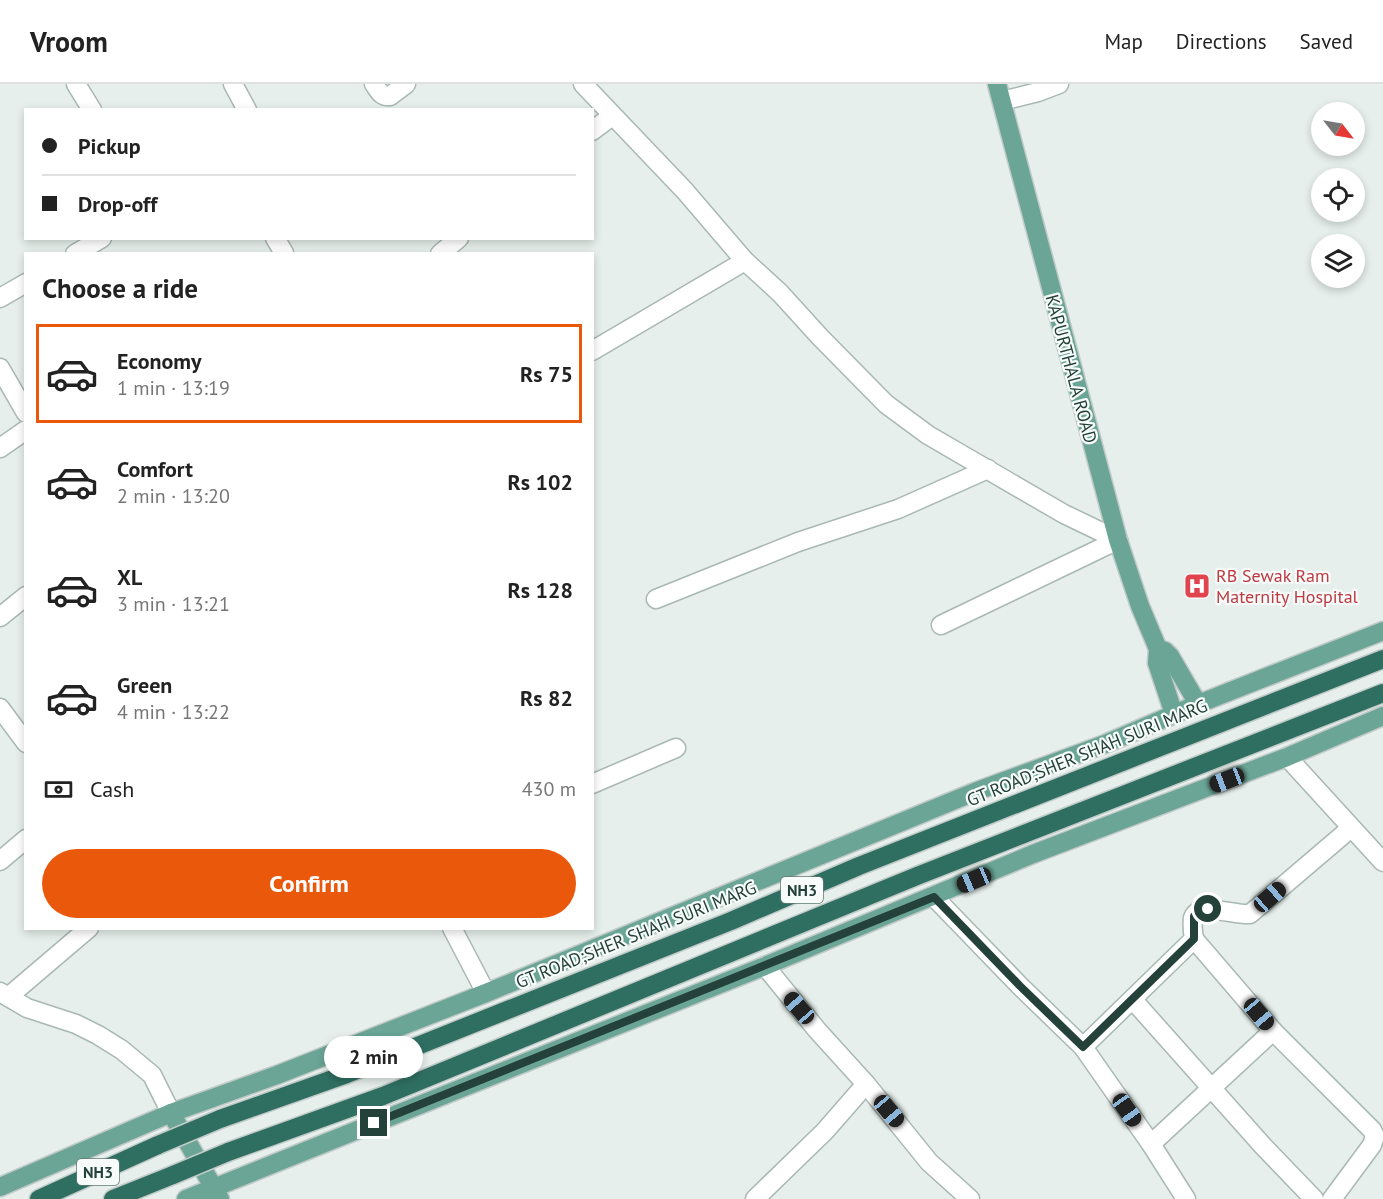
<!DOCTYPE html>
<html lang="en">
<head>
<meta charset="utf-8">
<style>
  :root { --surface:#fff; --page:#f6f6f6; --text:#222; --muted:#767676; --line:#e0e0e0; --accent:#ea580c }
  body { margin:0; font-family:"PT Sans",sans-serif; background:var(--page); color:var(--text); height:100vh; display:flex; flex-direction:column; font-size:22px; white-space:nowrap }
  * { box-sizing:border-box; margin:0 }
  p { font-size:20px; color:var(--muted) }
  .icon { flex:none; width:33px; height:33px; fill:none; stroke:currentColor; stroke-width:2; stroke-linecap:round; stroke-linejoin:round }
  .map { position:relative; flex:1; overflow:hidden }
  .details { position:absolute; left:24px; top:168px; width:570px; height:678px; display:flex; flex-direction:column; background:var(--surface); border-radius:0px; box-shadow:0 3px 9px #0003 }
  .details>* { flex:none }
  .guide { position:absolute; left:24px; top:24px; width:570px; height:132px; border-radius:0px; box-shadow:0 3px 9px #0003; display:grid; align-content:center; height:132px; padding:0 18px; background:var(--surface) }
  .needle { width:39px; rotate:121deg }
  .buttons { position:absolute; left:1311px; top:18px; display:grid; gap:12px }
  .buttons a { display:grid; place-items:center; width:54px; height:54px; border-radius:50%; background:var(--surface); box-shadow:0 3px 9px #0003; font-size:30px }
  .end { position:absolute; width:27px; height:27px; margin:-14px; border:8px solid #24423a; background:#fff; box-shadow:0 0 0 3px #fff }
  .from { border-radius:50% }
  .bubble { position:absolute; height:42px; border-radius:21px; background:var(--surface); box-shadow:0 3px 9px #0003; font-size:20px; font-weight:800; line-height:42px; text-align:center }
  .car { position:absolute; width:18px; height:36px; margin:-18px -9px; border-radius:8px; box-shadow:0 0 4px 2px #0007; background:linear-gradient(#222 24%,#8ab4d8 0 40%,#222 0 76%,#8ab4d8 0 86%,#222 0) }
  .guide b { display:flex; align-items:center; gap:21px; height:57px; font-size:22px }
  .guide b+b { border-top:2px solid var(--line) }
  .guide i { width:15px; height:15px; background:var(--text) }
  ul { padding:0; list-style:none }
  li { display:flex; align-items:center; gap:18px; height:99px; margin:0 12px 9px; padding:0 6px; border:3px solid transparent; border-radius:0px }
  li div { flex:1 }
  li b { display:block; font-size:22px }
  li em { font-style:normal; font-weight:800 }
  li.selected { border-color:var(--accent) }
  li>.icon { width:54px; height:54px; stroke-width:1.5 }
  h2 { padding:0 18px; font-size:27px; line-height:72px }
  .pay { display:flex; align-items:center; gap:15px; height:66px; padding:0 18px; font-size:22px }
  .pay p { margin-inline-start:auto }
  .action { display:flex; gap:12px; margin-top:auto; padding:12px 18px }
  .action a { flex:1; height:69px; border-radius:36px; background:var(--accent); color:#fff; font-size:24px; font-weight:800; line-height:69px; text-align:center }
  header { display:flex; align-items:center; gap:36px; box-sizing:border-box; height:84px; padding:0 30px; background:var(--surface); border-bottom:2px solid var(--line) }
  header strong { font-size:28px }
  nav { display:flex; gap:33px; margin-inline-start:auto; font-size:21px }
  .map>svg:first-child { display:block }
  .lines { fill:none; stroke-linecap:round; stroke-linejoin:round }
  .minor-casing { stroke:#a8b8b2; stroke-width:21 }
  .major-casing { stroke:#c2cac8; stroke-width:21 }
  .highway-casing { stroke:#c2cac8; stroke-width:21 }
  .minor { stroke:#fff; stroke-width:18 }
  .major { stroke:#6aa596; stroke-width:18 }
  .highway { stroke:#2f6f62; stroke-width:18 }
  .highway-bridge-casing { stroke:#c2cac8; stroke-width:21; stroke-linecap:butt }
  .highway-bridge { stroke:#2f6f62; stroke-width:18 }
  .route { stroke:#24423a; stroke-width:8 }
  .labels { text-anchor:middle; stroke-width:4.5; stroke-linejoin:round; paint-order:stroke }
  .shield { fill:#f7fbf9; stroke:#637a73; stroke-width:1.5 }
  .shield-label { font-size:16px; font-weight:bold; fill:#24423a }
  .street-label { font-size:18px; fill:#24423a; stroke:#f7fbf9 }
  .health-label { font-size:18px; fill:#be3a42; stroke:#f7fbf9; text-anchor:start }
</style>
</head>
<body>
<header>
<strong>Vroom</strong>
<nav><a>Map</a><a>Directions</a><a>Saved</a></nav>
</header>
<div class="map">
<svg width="1383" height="1115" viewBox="0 0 1383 1115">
  <rect width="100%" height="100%" fill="#e6efeb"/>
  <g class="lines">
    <defs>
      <g id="minor">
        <path d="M 76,0 L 92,26"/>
        <path d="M 233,0 L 247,26"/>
        <path d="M 374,0 C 379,7 381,13 390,12 L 406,0"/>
        <path d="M 583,0 L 685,107 L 745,177 L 780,209 L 820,253 L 886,320 L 928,351 L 1064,430 L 1118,456"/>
        <path d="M 1002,17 L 1038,8 L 1059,0"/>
        <path d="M 592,47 L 612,32"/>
        <path d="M 275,154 L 284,169"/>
        <path d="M 75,170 L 102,154"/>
        <path d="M 440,170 L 459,154"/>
        <path d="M 0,214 L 26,199"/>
        <path d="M 592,267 L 745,177"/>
        <path d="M 0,284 L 26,329"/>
        <path d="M 0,364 L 26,346"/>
        <path d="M 656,515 L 798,458 L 898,425 L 988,385"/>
        <path d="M 0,533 L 26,512"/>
        <path d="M 941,541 L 1118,456"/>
        <path d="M 0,624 L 26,659"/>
        <path d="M 1287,673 L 1383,778"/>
        <path d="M 592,700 L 676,664"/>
        <path d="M 0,777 L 26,755"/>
        <path d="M 934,813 L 1020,902 L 1083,963 L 1151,1060 L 1186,1115"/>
        <path d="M 452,844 L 486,909"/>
        <path d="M 1194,855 L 1273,947"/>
        <path d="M 765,882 L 817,946 L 866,1000 L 929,1078 L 970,1115"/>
        <path d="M 0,908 L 27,924 L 76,940 L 98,951 L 122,966 L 152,991 L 171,1029"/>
        <path d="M 8,913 L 89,844"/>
        <path d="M 1133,916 L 1263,1062 L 1314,1115"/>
        <path d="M 1083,963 L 1194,855 C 1193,849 1192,840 1193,834 C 1199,817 1236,832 1250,830 L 1351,744"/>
        <path d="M 1151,1060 L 1273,947 L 1372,1046 L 1375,1052 L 1372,1061 L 1332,1115"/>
        <path d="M 755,1115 L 825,1047 L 866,1000"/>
      </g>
      <g id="major">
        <path d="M 997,0 L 1118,456 L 1140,522 L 1158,565 L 1157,579 L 1174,630"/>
        <path d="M 1158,565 L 1165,567 L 1170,572 L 1198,620"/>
        <path d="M 171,1029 L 220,1115"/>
        <path d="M 0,1103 L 171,1029 L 277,991 L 486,909 L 977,707 L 1105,660 L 1198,620 L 1383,547"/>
        <path d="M 186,1115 L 765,882 L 1033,770 L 1287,673 L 1383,632"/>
      </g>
      <g id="highway">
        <path d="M 220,1035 L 347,990 L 731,837 L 859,782 L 1383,575"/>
        <path d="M 228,1068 L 383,1012 L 917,792 L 1383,609"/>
        <path d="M 39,1115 L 158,1061"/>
        <path d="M 113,1115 L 173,1091"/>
      </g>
    </defs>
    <use href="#minor" class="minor-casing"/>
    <use href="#major" class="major-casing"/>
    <use href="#highway" class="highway-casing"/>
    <use href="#minor" class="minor"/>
    <use href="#major" class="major"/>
    <use href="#highway" class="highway"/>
    <defs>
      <g id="highway-bridge">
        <path d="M 158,1061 L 220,1035"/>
        <path d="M 173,1091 L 228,1068"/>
      </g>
    </defs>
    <use href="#highway-bridge" class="highway-bridge-casing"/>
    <use href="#highway-bridge" class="highway-bridge"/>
  </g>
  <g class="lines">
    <path class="route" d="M 374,1039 L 934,813 L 1020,902 L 1083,963 L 1194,855 L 1194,832 L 1201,827 L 1208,825"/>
  </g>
  <defs>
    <symbol id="hospital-square" viewBox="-11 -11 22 22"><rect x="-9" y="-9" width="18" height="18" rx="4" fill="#e0444e" stroke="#f7fbf9"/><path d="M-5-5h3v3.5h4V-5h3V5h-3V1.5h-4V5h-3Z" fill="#fff"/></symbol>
  </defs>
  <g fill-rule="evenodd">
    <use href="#hospital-square" x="1182" y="487" width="30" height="30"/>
  </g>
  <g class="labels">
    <g class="shield">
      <rect x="781" y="793" width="42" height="26" rx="4.5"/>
      <rect x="77" y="1075" width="42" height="26" rx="4.5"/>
    </g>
    <g class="shield-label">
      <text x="802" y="812">NH3</text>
      <text x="98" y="1094">NH3</text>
    </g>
    <g class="street-label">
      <text transform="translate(1071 285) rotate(75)" y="6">KAPURTHALA ROAD</text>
      <text transform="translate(1087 669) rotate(-22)" y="6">GT ROAD;SHER SHAH SURI MARG</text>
      <text transform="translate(636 851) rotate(-22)" y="6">GT ROAD;SHER SHAH SURI MARG</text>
    </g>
    <g class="health-label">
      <text x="1216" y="498">RB Sewak Ram<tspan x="1216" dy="21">Maternity Hospital</tspan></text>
    </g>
  </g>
</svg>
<div class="buttons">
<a><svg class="needle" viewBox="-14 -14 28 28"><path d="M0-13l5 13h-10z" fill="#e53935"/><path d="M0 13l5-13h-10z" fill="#767676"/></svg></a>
<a><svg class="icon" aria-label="locate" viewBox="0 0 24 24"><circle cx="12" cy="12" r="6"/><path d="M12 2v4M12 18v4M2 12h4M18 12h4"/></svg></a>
<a><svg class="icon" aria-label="layers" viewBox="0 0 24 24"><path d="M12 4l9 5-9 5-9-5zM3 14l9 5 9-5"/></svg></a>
</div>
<i class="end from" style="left:1208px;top:825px"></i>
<i class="end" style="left:374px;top:1039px"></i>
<div class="bubble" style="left:324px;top:952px;width:99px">2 min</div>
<i class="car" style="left:1227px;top:696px;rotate:249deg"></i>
<i class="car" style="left:974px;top:796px;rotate:247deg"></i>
<i class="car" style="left:1270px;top:813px;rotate:49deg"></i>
<i class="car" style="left:799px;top:924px;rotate:319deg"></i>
<i class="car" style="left:1259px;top:930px;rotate:140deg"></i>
<i class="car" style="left:1127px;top:1026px;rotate:145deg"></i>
<i class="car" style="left:889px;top:1027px;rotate:140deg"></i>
<div class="guide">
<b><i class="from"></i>Pickup</b>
<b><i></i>Drop-off</b>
</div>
<section class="details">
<h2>Choose a ride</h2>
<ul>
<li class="selected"><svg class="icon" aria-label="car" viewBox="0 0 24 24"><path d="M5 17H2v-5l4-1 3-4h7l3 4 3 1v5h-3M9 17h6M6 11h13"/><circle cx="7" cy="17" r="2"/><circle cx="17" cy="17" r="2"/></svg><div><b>Economy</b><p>1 min · 13:19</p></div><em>Rs 75</em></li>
<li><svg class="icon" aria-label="car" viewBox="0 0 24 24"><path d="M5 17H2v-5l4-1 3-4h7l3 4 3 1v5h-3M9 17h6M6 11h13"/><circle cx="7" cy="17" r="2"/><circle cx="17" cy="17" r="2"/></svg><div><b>Comfort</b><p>2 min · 13:20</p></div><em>Rs 102</em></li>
<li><svg class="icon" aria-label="car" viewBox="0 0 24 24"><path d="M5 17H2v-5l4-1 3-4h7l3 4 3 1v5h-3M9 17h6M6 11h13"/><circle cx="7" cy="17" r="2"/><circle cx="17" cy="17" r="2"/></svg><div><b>XL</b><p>3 min · 13:21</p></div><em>Rs 128</em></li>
<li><svg class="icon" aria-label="car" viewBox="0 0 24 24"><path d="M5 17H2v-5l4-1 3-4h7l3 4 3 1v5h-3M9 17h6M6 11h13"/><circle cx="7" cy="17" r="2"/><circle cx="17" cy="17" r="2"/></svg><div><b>Green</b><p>4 min · 13:22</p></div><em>Rs 82</em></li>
</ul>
<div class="pay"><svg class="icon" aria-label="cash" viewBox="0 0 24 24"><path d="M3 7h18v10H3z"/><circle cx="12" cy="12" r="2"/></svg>Cash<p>430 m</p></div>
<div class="action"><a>Confirm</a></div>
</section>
</div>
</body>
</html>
